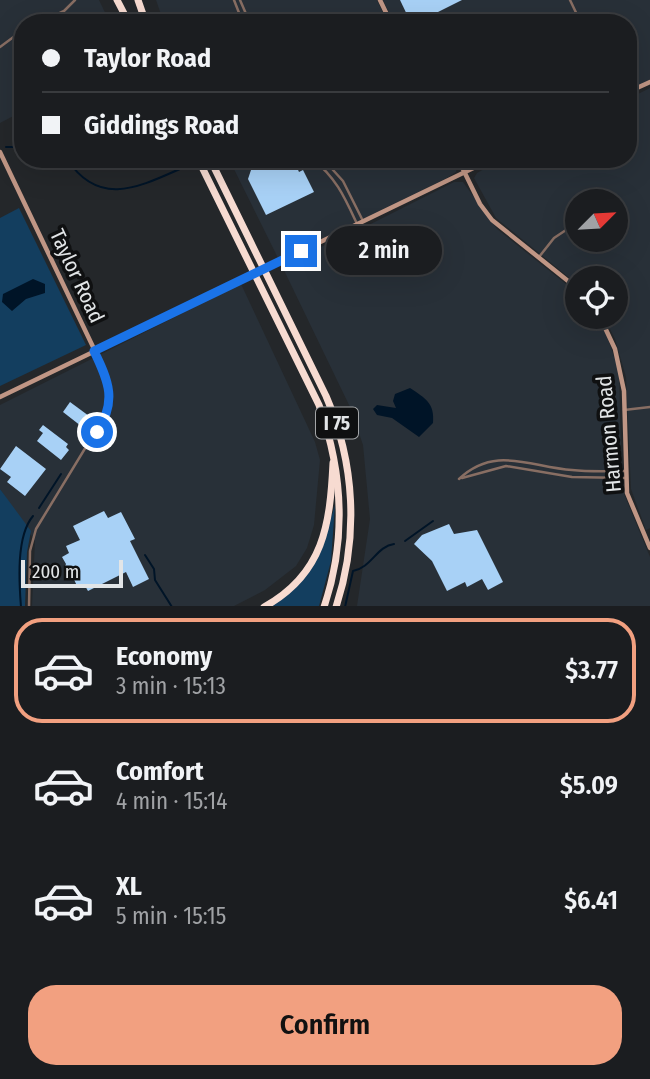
<!DOCTYPE html>
<html lang="en">
<head>
<meta charset="utf-8">
<style>
  :root { --surface:#1b1d20; --page:#242629; --text:#f1f3f6; --muted:#a0a2a5; --line:#393b3e; --accent:#f2a080 }
  body { margin:0; font-family:"Fira Sans Condensed",sans-serif; background:var(--page); color:var(--text); height:100vh; display:flex; flex-direction:column; font-size:26px; white-space:nowrap }
  * { box-sizing:border-box; margin:0 }
  p { font-size:23px; color:var(--muted) }
  .icon { flex:none; width:38px; height:38px; fill:none; stroke:currentColor; stroke-width:2; stroke-linecap:round; stroke-linejoin:round }
  .map { position:relative; height:606px; overflow:hidden }
  .side { display:flex; flex-direction:column; background:var(--surface); flex:1 }
  .side>* { flex:none }
  .guide { position:absolute; left:14px; top:14px; width:623px; height:154px; border-radius:28px; box-shadow:0 7px 28px #0002,0 0 0 2px var(--line); display:grid; align-content:center; height:154px; padding:0 28px; background:var(--surface) }
  .needle { width:46px; rotate:66deg }
  .buttons { position:absolute; left:565px; top:189px; display:grid; gap:14px }
  .buttons a { display:grid; place-items:center; width:63px; height:63px; border-radius:50%; background:var(--surface); box-shadow:0 7px 28px #0002,0 0 0 2px var(--line); font-size:35px }
  .scale { position:absolute; left:21px; bottom:18px; width:102px; box-sizing:border-box; padding-left:7px; border:4px solid #e2e5e7; border-top:0; font-size:19px; line-height:24px; white-space:nowrap; color:#e2e5e7; -webkit-text-stroke:5px #0f1011; paint-order:stroke }
  .end { position:absolute; width:32px; height:32px; margin:-16px; border:9px solid #1a73e8; background:#fff; box-shadow:0 0 0 4px #fff }
  .from { border-radius:50% }
  .bubble { position:absolute; height:49px; border-radius:24px; background:var(--surface); box-shadow:0 7px 28px #0002,0 0 0 2px var(--line); font-size:23px; font-weight:600; line-height:49px; text-align:center }
  .guide b { display:flex; align-items:center; gap:24px; height:66px; font-size:26px }
  .guide b+b { border-top:2px solid var(--line) }
  .guide i { width:18px; height:18px; background:var(--text) }
  ul { padding:12px 0 0; list-style:none }
  li { display:flex; align-items:center; gap:21px; height:105px; margin:0 14px 10px; padding:0 14px; border:4px solid transparent; border-radius:28px }
  li div { flex:1 }
  li b { display:block; font-size:26px }
  li em { font-style:normal; font-weight:600 }
  li.on { border-color:var(--accent) }
  li>.icon { width:63px; height:63px; stroke-width:1.5 }
  .primary-button { display:flex; gap:14px; margin-top:auto; padding:14px 28px }
  .primary-button a { flex:1; height:80px; border-radius:28px; background:var(--accent); color:#111; font-size:28px; font-weight:600; line-height:80px; text-align:center }
  .map>svg:first-child { display:block }
  .built { fill:#283038; fill-rule:evenodd }
  .green { fill:#133e5f }
  .water { fill:#001427 }
  .lines { fill:none; stroke-linecap:round; stroke-linejoin:round }
  .stream { stroke:#001427; stroke-width:2 }
  .building { fill:#a8d1f6 }
  .street { stroke:#886e63; stroke-width:2.5 }
  .secondary { stroke:#c09685; stroke-width:4.5 }
  .highway { stroke:#f7dbd1; stroke-width:7 }
  .secondary-bridge { stroke:#c09685; stroke-width:4.5 }
  .route { stroke:#1a73e8; stroke-width:9 }
  .labels { text-anchor:middle; stroke-width:7; stroke-linejoin:round; paint-order:stroke }
  .shield { fill:#0f1011; stroke:#a3a5a7; stroke-width:2 }
  .shield-label { font-size:19px; font-weight:bold; fill:#e2e5e7 }
  .street-label { font-size:21px; fill:#e2e5e7; stroke:#0f1011 }
</style>
</head>
<body>
<div class="map">
<svg width="650" height="607" viewBox="0 0 650 607">
  <rect width="100%" height="100%" fill="#24272a"/>
  <g class="built">
    <path d="M 0,0 L 99,0 L 110,23 L 23,23 L 23,111 L 0,123 Z"/>
    <path d="M 156,0 L 377,0 L 388,23 L 164,23 Z"/>
    <path d="M 383,0 L 650,0 L 650,80 L 628,90 L 628,23 L 394,23 Z"/>
    <path d="M 650,88 L 650,528 L 646,530 L 631,489 L 626,377 L 615,339 L 604,317 L 616,317 L 616,278 L 578,278 L 577,284 L 496,218 L 474,178 L 477,173 L 502,159 L 628,159 L 628,99 ZM 578,201 L 616,201 L 616,240 L 578,240 Z"/>
    <path d="M 229,159 L 454,159 L 457,166 L 456,172 L 447,178 L 279,260 Z"/>
    <path d="M 454,182 L 463,182 L 497,229 L 576,292 L 578,317 L 596,317 L 606,333 L 619,371 L 622,489 L 650,557 L 650,606 L 357,606 L 370,519 L 363,445 L 350,407 L 281,264 L 351,234 Z"/>
    <path d="M 241,284 L 315,442 L 320,460 L 314,525 L 307,548 L 296,566 L 265,590 L 234,606 L 32,606 L 35,541 L 0,489 L 0,405 Z"/>
  </g>
  <g class="green">
    <path d="M 19,208 L 86,345 L 0,386 L 0,218 Z"/>
    <path d="M 0,489 L 31,531 L 27,552 L 25,606 L 0,606 Z"/>
    <path d="M 335,505 L 331,561 L 319,606 L 268,607 L 279,600 L 321,550 Z"/>
  </g>
  <g class="water">
    <path d="M 33,279 L 45,284 L 45,293 L 26,299 L 12,311 L 2,302 L 3,294 Z"/>
    <path d="M 410,388 C 425,398 435,403 433,423 L 419,437 L 392,418 L 377,415 L 373,409 L 377,405 L 396,408 L 393,401 L 395,394 Z"/>
  </g>
  <g class="lines">
    <g class="stream">
      <path d="M 6,147 L 23,147"/>
      <path d="M 67,159 C 99,208 139,187 182,168"/>
      <path d="M 39,508 L 61,474"/>
      <path d="M 405,541 L 433,521"/>
      <path d="M 145,555 L 154,569 L 155,580 L 172,607"/>
      <path d="M 21,607 C 19,582 16,536 33,516"/>
      <path d="M 345,607 L 353,571 C 371,568 377,546 394,544"/>
    </g>
  </g>
  <g class="building">
    <path d="M 400,0 L 462,0 L 416,23 L 411,23 Z"/>
    <path d="M 269,159 L 295,163 L 299,172 L 303,170 L 314,192 L 266,215 L 248,179 L 252,167 Z"/>
    <path d="M 70,402 L 89,416 L 81,426 L 63,412 Z"/>
    <path d="M 43,425 L 68,444 L 66,447 L 69,450 L 61,460 L 37,441 L 43,433 L 39,430 Z"/>
    <path d="M 16,446 L 46,469 L 25,496 L 7,482 L 11,477 L 0,469 Z"/>
    <path d="M 104,511 L 108,518 L 121,512 L 135,539 L 130,541 L 149,579 L 133,587 L 126,572 L 88,591 L 84,584 L 78,588 L 70,571 L 64,569 L 66,564 L 62,557 L 69,553 L 66,546 L 80,540 L 73,526 Z"/>
    <path d="M 449,524 L 454,534 L 477,530 L 503,582 L 488,590 L 482,579 L 467,587 L 465,582 L 447,591 L 432,561 L 414,544 L 422,535 Z"/>
  </g>
  <g class="lines">
    <g class="street">
      <path d="M 234,0 L 243,23"/>
      <path d="M 240,0 L 250,23"/>
      <path d="M 570,0 L 581,23"/>
      <path d="M 39,23 L 64,11 L 75,0"/>
      <path d="M 0,47 L 23,30"/>
      <path d="M 312,159 C 336,177 345,198 357,224"/>
      <path d="M 323,159 L 343,181 L 363,221"/>
      <path d="M 539,257 L 554,238 L 578,222"/>
      <path d="M 624,410 L 650,407"/>
      <path d="M 462,478 L 506,466 L 572,477 L 626,478"/>
      <path d="M 459,479 C 495,445 530,467 572,470 C 590,472 608,471 626,471"/>
      <path d="M 29,607 L 30,551 L 36,529 L 109,409 L 109,386 L 95,351"/>
    </g>
    <g class="secondary">
      <path d="M 380,0 L 391,23"/>
      <path d="M 628,92 L 650,82"/>
      <path d="M 0,152 L 95,351"/>
      <path d="M 458,159 L 480,204 L 492,220 L 578,289"/>
      <path d="M 281,261 L 492,159"/>
      <path d="M 600,317 L 615,349 L 624,391 L 627,493 L 650,548"/>
      <path d="M 0,397 L 240,281"/>
    </g>
    <g class="highway">
      <path d="M 117,0 L 129,23"/>
      <path d="M 138,0 L 146,23"/>
      <path d="M 198,159 L 319,405 C 343,472 347,539 324,607"/>
      <path d="M 210,159 L 326,396 C 355,463 359,537 336,607"/>
      <path d="M 264,607 C 324,574 330,524 333,463"/>
    </g>
    <path class="secondary-bridge" d="M 240,281 L 281,261"/>
  </g>
  <g class="lines">
    <path class="route" d="M 97,432 C 117,401 109,382 94,351 L 301,251"/>
  </g>
  <g class="labels">
    <rect class="shield" x="316" y="407.5" width="42" height="31" rx="5"/>
    <g class="shield-label">
      <text x="337" y="430">I 75</text>
    </g>
    <g class="street-label">
      <text transform="translate(77 276) rotate(65)" y="7">Taylor Road</text>
      <text transform="translate(609 434) rotate(-95)" y="7">Harmon Road</text>
    </g>
  </g>
</svg>
<div class="buttons">
<a><svg class="needle" viewBox="-14 -14 28 28"><path d="M0-13l5 13h-10z" fill="#e53935"/><path d="M0 13l5-13h-10z" fill="#a0a2a5"/></svg></a>
<a><svg class="icon" aria-label="locate" viewBox="0 0 24 24"><circle cx="12" cy="12" r="6"/><path d="M12 2v4M12 18v4M2 12h4M18 12h4"/></svg></a>
</div>
<div class="scale">200 m</div>
<i class="end from" style="left:97px;top:432px"></i>
<i class="end" style="left:301px;top:251px"></i>
<div class="bubble" style="left:326px;top:226px;width:116px">2 min</div>
<div class="guide">
<b><i class="from"></i>Taylor Road</b>
<b><i></i>Giddings Road</b>
</div>
</div>
<section class="side">
<ul>
<li class="on"><svg class="icon" aria-label="car" viewBox="0 0 24 24"><path d="M5 17H2v-5l4-1 3-4h7l3 4 3 1v5h-3M9 17h6M6 11h13"/><circle cx="7" cy="17" r="2"/><circle cx="17" cy="17" r="2"/></svg><div><b>Economy</b><p>3 min · 15:13</p></div><em>$3.77</em></li>
<li><svg class="icon" aria-label="car" viewBox="0 0 24 24"><path d="M5 17H2v-5l4-1 3-4h7l3 4 3 1v5h-3M9 17h6M6 11h13"/><circle cx="7" cy="17" r="2"/><circle cx="17" cy="17" r="2"/></svg><div><b>Comfort</b><p>4 min · 15:14</p></div><em>$5.09</em></li>
<li><svg class="icon" aria-label="car" viewBox="0 0 24 24"><path d="M5 17H2v-5l4-1 3-4h7l3 4 3 1v5h-3M9 17h6M6 11h13"/><circle cx="7" cy="17" r="2"/><circle cx="17" cy="17" r="2"/></svg><div><b>XL</b><p>5 min · 15:15</p></div><em>$6.41</em></li>
</ul>
<div class="primary-button"><a>Confirm</a></div>
</section>
</body>
</html>
